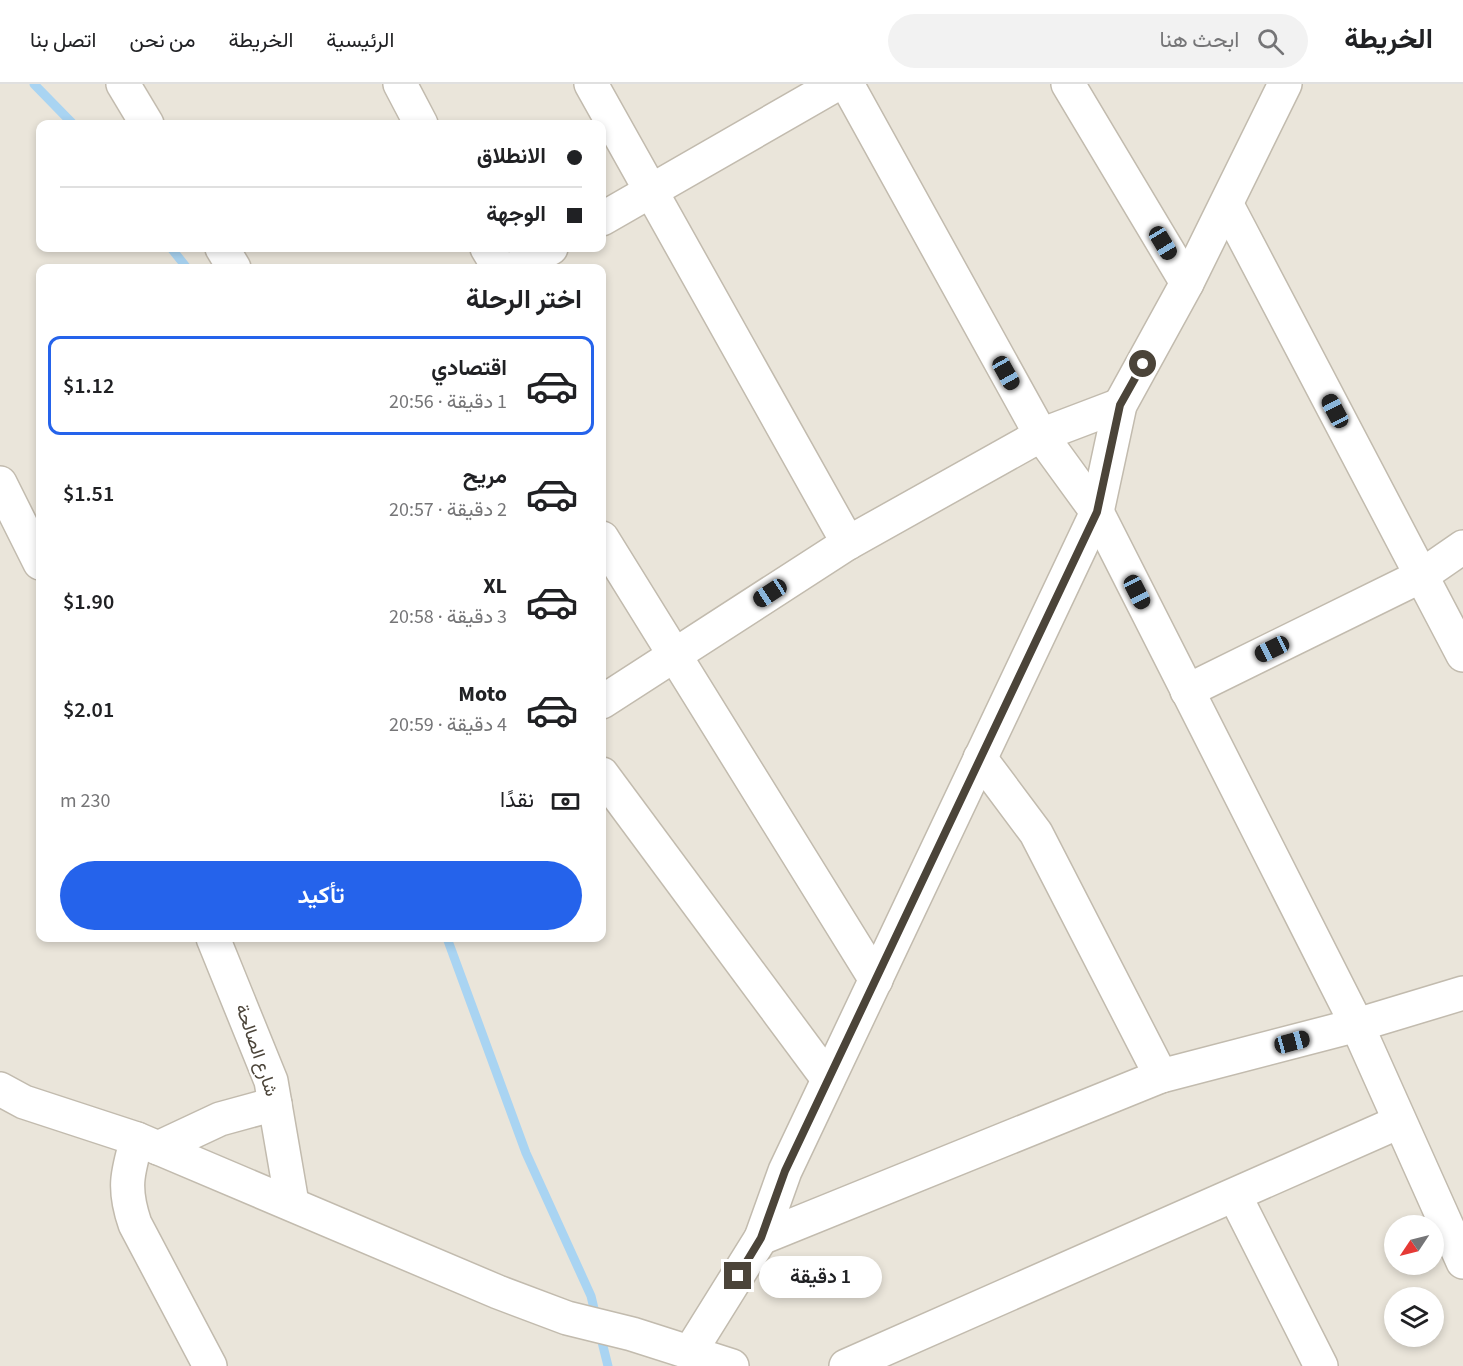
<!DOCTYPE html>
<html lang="ar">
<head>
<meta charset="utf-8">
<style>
  :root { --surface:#fff; --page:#f2f2f2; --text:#202124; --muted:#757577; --line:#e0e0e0; --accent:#2563eb }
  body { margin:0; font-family:"Source Sans 3",Vazirmatn,sans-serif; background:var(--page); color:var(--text); direction:rtl; height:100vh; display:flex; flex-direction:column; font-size:22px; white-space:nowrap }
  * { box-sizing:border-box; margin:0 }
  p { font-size:20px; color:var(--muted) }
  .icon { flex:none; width:33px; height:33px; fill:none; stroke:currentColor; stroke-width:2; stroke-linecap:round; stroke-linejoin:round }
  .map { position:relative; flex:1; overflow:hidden; direction:ltr }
  .details { position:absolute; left:36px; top:180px; width:570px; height:678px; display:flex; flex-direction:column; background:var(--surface); border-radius:12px; box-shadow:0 3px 9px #0003; direction:rtl }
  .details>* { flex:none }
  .banner { position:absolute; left:36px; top:36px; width:570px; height:132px; border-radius:12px; box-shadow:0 3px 9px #0003; direction:rtl; display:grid; align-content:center; height:132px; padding:0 24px; background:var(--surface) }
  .needle { width:39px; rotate:235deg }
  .fabs { position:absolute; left:1384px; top:1131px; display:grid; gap:12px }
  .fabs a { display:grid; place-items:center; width:60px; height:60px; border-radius:50%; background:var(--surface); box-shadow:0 3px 9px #0003; font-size:30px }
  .end { position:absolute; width:27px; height:27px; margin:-14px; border:8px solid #4b4439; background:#fff; box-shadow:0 0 0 3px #fff }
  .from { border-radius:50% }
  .bubble { position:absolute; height:42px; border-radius:21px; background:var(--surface); box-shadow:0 3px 9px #0003; font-size:20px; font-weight:600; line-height:42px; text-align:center; direction:rtl }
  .car { position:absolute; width:18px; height:36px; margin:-18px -9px; border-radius:8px; box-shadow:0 0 4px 2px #0007; background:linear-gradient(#222 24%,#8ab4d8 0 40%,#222 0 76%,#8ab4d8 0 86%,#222 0) }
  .banner b { display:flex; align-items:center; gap:21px; height:57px; font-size:22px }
  .banner b+b { border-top:2px solid var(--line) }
  .banner i { width:15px; height:15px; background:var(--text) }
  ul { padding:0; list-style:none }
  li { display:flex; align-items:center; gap:18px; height:99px; margin:0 12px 9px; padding:0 12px; border:3px solid transparent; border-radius:12px }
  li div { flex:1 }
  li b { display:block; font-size:22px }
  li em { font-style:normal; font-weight:600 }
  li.active { border-color:var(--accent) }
  li>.icon { width:54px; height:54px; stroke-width:1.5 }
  h2 { padding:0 24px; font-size:27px; line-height:72px }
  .pay { display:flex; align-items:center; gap:15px; height:66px; padding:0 24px; font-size:22px }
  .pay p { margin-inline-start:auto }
  .primary-button { display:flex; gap:12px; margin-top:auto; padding:12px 24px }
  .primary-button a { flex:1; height:69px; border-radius:36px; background:var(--accent); color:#fff; font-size:24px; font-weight:600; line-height:69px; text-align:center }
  header { display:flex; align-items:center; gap:36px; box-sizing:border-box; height:84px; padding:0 30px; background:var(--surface); border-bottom:2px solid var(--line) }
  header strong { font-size:28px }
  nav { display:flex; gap:33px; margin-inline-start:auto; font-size:21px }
  .search { width:420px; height:54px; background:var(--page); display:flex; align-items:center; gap:15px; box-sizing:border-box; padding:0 21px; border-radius:33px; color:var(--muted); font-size:22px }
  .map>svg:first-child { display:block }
  .residential { fill:#eae5da; fill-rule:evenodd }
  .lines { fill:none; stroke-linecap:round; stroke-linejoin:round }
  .stream { stroke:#a9d4f2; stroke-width:9 }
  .minor-casing { stroke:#c2bbae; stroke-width:36 }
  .minor { stroke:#fff; stroke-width:33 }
  .route { stroke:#4b4439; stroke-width:8 }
  .labels { text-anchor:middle; stroke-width:4.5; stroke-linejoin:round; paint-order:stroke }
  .street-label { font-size:18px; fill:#4b4439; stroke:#fff }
</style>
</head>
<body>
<header>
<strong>الخريطة</strong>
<div class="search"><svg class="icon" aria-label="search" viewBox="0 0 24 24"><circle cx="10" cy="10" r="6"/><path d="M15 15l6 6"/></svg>ابحث هنا</div>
<nav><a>الرئيسية</a><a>الخريطة</a><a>من نحن</a><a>اتصل بنا</a></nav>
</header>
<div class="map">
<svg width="1463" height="1282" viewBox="0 0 1463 1282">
  <rect width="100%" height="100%" fill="#f6f3ec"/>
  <path class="residential" d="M 0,0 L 1463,0 L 1463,1282 L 0,1282 ZM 40,40 L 602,40 L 602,164 L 40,164 ZM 40,184 L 602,184 L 602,854 L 40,854 ZM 1395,1142 L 1434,1142 L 1434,1180 L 1395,1180 ZM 1395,1214 L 1434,1214 L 1434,1252 L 1395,1252 Z"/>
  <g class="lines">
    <g class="stream">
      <path d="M 34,0 L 73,40"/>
      <path d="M 171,164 L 187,184"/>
      <path d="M 447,854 L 526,1069 L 591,1212 L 596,1233"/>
      <path d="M 600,1250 L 608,1282"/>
    </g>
    <defs>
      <g id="minor">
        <path d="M 123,0 L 147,40"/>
        <path d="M 400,0 L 421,40"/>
        <path d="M 591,0 L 848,459"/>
        <path d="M 847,0 L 1041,351 L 1097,428 L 1357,941 L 1463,1178"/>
        <path d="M 1068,0 L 1187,199"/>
        <path d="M 1227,121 L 1463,571"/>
        <path d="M 602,135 L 837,0"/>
        <path d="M 222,164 L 234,184"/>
        <path d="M 487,164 L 499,184"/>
        <path d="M 515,184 L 551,164"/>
        <path d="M 0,399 L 40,479"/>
        <path d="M 602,454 L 876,896"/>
        <path d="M 1187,607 L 1421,492 L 1463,463"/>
        <path d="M 602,618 L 848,459 L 1041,351 L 1120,321"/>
        <path d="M 980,674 L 1036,749 L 1161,992"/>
        <path d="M 602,690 L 828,995"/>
        <path d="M 213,854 L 271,997 L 292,1119"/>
        <path d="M 0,1005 L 24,1018 L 137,1055 L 498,1208 L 567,1234 L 632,1250 L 732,1282"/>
        <path d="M 137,1055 C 127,1090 123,1105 135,1140 L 210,1282"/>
        <path d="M 158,1064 L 220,1035 L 275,1020"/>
        <path d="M 1235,1112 L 1321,1282"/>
        <path d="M 761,1154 L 1161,992 L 1357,941 L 1463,909"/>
        <path d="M 690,1268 L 761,1154 L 785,1087 L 1097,428 L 1120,321 L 1187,199 L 1285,0"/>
        <path d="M 846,1282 L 1399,1038"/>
      </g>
    </defs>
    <use href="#minor" class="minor-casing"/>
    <use href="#minor" class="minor"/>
  </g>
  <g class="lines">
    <path class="route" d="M 738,1192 L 761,1154 L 785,1087 L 1097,428 L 1120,321 L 1143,280"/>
  </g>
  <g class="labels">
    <g class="street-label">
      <text transform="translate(257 966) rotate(71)" y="6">شارع الصالحة</text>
    </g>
  </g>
</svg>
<div class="fabs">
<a><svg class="needle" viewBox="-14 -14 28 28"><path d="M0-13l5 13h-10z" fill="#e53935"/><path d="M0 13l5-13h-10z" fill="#757577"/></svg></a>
<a><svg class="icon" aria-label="layers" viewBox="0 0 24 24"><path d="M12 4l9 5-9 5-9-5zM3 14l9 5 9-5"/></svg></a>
</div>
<i class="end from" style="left:1143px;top:280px"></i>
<i class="end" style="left:738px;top:1192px"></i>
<div class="bubble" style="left:759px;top:1172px;width:123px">1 دقيقة</div>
<i class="car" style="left:1163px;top:159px;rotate:149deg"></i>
<i class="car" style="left:1006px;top:289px;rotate:151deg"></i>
<i class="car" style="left:1335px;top:327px;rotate:332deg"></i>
<i class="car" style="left:1137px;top:508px;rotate:153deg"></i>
<i class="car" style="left:770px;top:509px;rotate:237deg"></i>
<i class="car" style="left:1272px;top:565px;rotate:244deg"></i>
<i class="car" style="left:1292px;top:958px;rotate:75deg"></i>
<div class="banner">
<b><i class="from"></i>الانطلاق</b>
<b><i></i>الوجهة</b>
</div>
<section class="details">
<h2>اختر الرحلة</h2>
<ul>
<li class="active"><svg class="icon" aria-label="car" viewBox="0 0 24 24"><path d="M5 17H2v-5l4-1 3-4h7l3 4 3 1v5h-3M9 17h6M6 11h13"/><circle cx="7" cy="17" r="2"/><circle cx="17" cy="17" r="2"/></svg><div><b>اقتصادي</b><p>1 دقيقة · 20:56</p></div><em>$1.12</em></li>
<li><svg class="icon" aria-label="car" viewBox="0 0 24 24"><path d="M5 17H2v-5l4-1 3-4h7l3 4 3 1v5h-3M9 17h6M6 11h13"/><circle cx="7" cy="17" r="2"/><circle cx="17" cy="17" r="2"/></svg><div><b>مريح</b><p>2 دقيقة · 20:57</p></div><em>$1.51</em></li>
<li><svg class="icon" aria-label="car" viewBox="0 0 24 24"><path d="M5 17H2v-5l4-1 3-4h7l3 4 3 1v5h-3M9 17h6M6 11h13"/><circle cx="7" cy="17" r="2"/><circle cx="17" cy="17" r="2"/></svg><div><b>XL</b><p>3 دقيقة · 20:58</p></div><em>$1.90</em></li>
<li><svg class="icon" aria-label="car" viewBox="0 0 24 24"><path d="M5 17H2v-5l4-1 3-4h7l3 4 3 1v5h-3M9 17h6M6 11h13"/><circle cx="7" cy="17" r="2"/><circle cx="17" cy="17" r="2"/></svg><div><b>Moto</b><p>4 دقيقة · 20:59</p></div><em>$2.01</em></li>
</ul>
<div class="pay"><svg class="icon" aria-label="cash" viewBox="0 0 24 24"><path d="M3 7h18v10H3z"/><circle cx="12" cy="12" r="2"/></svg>نقدًا<p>230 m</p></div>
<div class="primary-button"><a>تأكيد</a></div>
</section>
</div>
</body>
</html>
